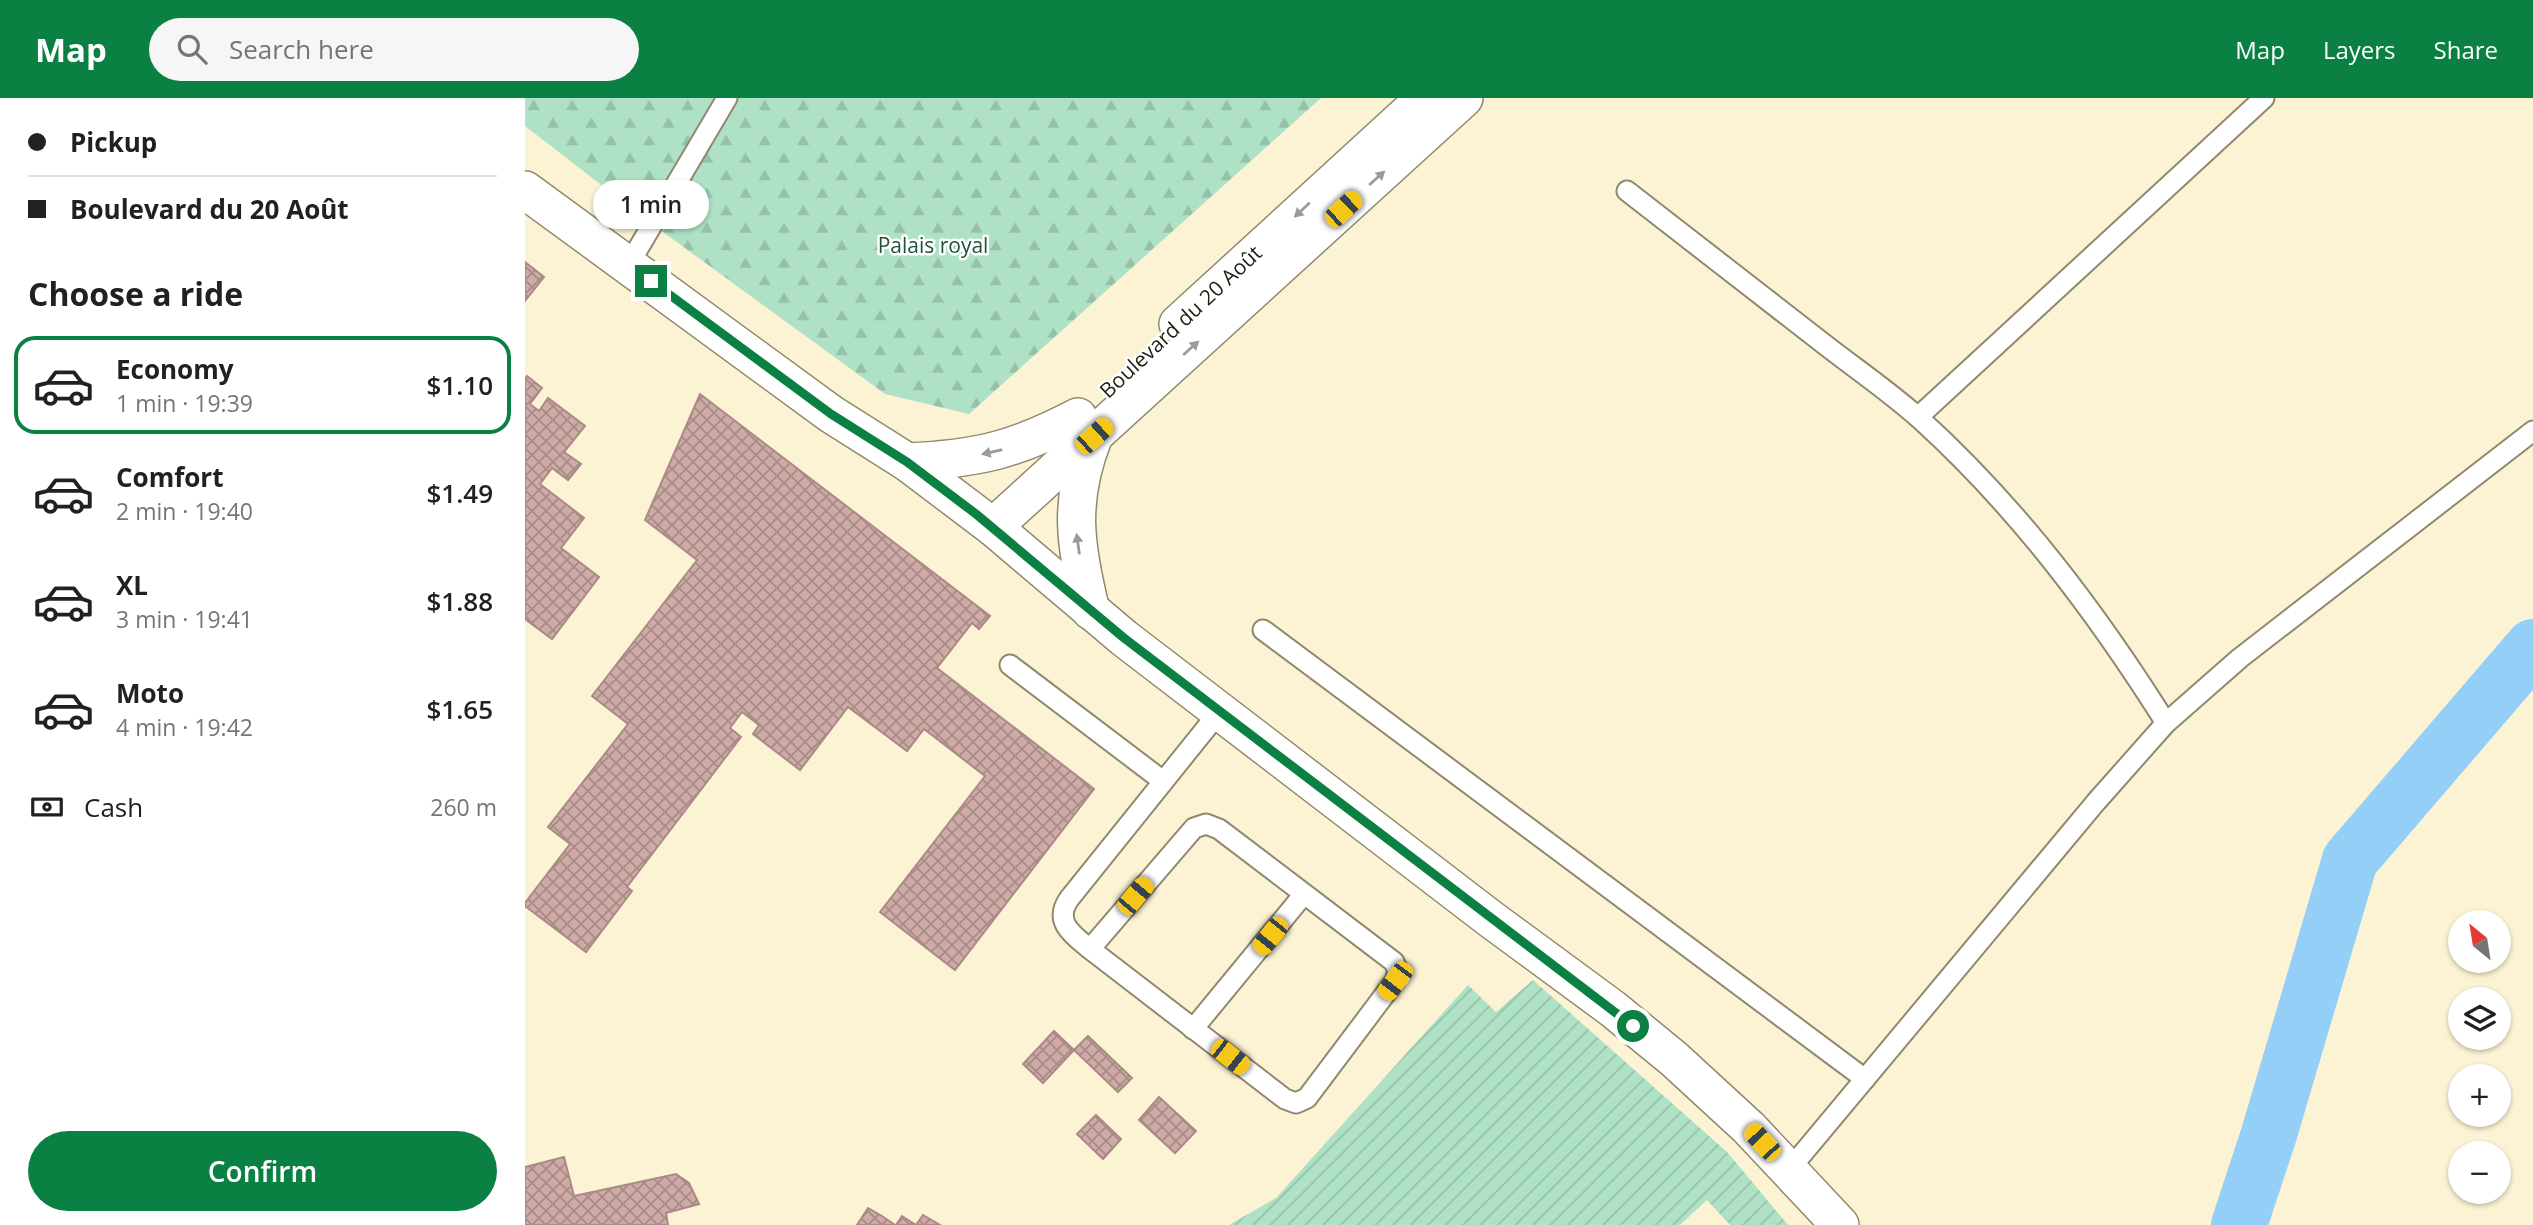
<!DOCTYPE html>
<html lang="en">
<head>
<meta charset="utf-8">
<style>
  :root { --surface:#fff; --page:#f6f6f6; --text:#202124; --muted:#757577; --line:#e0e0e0; --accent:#0b8043 }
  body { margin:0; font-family:"Open Sans",sans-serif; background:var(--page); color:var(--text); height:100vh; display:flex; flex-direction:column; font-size:26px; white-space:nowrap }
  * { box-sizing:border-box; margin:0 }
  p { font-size:23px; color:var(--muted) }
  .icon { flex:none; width:38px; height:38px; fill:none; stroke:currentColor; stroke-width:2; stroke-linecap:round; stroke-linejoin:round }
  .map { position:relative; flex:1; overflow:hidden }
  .panel { display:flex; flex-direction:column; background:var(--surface); width:525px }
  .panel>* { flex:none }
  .top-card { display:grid; align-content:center; height:154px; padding:0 28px; background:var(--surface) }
  .needle { width:46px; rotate:330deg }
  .tools { position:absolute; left:1923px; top:812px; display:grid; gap:14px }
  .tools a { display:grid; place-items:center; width:63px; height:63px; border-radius:50%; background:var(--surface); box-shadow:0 2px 5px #0004; font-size:35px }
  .end { position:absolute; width:32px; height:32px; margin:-16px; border:9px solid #0b8043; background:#fff; box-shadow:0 0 0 4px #fff }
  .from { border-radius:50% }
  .bubble { position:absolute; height:49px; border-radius:24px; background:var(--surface); box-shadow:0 2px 5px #0004; font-size:23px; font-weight:600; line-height:49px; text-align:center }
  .car { position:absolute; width:21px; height:42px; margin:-21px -10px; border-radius:9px; box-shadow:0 0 5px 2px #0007; background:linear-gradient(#f5c518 24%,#345 0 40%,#f5c518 0 76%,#345 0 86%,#f5c518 0) }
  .top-card b { display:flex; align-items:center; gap:24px; height:66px; font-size:26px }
  .top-card b+b { border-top:2px solid var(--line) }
  .top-card i { width:18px; height:18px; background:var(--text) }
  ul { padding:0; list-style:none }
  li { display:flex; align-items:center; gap:21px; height:98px; margin:0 14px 10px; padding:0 14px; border:4px solid transparent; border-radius:21px }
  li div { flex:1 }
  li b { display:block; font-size:26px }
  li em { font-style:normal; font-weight:600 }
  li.current { border-color:var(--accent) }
  li>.icon { width:63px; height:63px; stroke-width:1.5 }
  h2 { padding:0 28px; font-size:32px; line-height:84px }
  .pay { display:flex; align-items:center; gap:18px; height:77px; padding:0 28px; font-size:26px }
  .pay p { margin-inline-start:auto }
  .primary-button { display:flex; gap:14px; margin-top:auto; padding:14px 28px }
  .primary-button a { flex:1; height:80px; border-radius:42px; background:var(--accent); color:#fff; font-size:28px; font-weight:600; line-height:80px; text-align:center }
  header { display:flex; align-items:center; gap:42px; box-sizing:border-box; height:98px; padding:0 35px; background:var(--accent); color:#fff }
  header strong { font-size:33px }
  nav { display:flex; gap:38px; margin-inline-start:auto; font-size:24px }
  .search { width:490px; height:63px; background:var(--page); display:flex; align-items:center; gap:18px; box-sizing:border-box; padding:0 24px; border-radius:38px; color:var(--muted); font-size:26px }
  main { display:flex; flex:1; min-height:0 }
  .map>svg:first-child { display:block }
  .forest { fill:url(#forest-firs) }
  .garden { fill:url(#garden-furrows) }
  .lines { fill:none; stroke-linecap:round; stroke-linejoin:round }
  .river { stroke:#94cff8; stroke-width:56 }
  .building { fill:url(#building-cross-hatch); stroke:#ab8986; stroke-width:2 }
  .service-casing { stroke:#90896d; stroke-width:23 }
  .minor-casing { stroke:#90896d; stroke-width:40 }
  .service { stroke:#fff; stroke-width:19 }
  .minor { stroke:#fff; stroke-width:37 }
  .oneway { fill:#9c9a95 }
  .route { stroke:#0b8043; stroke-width:9 }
  .labels { text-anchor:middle; stroke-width:5; stroke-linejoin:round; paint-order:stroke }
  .park-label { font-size:21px; fill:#1f523b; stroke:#fff }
  .street-label { font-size:21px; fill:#221f14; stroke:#fff }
</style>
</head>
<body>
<header>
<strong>Map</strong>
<div class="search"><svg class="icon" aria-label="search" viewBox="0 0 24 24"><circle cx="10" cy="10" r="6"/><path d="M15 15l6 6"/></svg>Search here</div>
<nav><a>Map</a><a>Layers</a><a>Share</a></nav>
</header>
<main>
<section class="panel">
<div class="top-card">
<b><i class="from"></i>Pickup</b>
<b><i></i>Boulevard du 20 Août</b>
</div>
<h2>Choose a ride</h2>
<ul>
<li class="current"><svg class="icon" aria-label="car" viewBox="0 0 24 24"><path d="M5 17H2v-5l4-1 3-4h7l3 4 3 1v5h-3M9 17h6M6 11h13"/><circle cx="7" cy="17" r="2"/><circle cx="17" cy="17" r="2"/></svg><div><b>Economy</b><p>1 min · 19:39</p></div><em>$1.10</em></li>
<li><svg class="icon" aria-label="car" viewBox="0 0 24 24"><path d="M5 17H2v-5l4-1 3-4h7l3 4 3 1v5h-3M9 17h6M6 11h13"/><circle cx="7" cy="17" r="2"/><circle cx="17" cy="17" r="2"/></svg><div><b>Comfort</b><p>2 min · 19:40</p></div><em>$1.49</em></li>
<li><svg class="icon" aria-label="car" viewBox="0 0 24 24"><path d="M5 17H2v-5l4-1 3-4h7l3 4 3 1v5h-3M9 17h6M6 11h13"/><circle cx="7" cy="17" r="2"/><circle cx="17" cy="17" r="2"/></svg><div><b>XL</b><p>3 min · 19:41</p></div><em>$1.88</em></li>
<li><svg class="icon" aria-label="car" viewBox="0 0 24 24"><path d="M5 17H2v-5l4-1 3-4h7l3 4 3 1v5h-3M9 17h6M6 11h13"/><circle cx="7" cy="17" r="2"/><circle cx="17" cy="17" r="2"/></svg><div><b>Moto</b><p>4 min · 19:42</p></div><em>$1.65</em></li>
</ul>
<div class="pay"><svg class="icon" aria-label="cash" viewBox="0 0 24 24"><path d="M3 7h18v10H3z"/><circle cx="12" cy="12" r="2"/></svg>Cash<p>260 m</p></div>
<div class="primary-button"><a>Confirm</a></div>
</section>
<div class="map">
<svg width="2008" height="1127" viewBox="0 0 2008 1127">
  <defs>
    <pattern id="forest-firs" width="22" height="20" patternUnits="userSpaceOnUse" patternTransform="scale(1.75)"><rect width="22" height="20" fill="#afe1c6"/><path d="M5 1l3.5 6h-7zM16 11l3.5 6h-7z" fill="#96c1a9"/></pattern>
    <pattern id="garden-furrows" width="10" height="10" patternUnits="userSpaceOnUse" patternTransform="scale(1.75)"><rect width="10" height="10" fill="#afe1c6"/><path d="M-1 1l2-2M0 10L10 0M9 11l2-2" fill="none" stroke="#96c1a9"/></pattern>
    <pattern id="building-cross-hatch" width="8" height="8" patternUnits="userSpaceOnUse" patternTransform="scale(1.75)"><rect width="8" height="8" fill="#ceaba7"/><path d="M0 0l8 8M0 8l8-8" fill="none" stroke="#a78b87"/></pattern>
  </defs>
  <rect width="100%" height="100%" fill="#fbf3d4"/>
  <path class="forest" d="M 0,0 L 796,0 L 444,316 L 360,296 L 127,126 L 0,28 Z"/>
  <path class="garden" d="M 1008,882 L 1202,1054 L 1263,1127 L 1205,1127 L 1182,1102 L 1155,1127 L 704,1127 L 751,1100 L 943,887 L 971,914 Z"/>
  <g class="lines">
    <path class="river" d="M 1714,1127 L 1744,1036 L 1825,762 L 2008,549"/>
  </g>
  <g class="building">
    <path d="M 0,164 L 19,179 L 0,203 Z"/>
    <path d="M 2,278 L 17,290 L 5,306 L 14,313 L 23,300 L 60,328 L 39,354 L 56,366 L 43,382 L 27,370 L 15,386 L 59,420 L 36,450 L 74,479 L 27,541 L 0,521 L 0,281 Z"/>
    <path d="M 175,296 L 465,518 L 454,531 L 447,525 L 412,570 L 569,691 L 430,872 L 355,814 L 460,678 L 399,631 L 382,653 L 323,609 L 275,672 L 228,636 L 234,627 L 217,614 L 205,630 L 216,639 L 102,789 L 107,793 L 61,854 L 0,808 L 0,805 L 45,746 L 23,729 L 103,626 L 67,598 L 172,462 L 120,422 Z"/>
    <path d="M 529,933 L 549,952 L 518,985 L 498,966 Z"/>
    <path d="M 563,938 L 607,980 L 593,994 L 549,952 Z"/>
    <path d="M 634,999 L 671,1033 L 650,1055 L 614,1022 Z"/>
    <path d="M 571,1017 L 596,1041 L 578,1061 L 552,1036 Z"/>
    <path d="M 39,1059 L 49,1098 L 151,1076 L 164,1085 L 174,1106 L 141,1115 L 143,1127 L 0,1127 L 0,1069 Z"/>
    <path d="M 343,1110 L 357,1118 L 370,1127 L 332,1127 Z"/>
    <path d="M 398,1117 L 415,1127 L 371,1127 L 377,1118 L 391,1127 Z"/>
  </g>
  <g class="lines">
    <defs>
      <g id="service">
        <path d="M 1102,93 C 1168,144 1233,195 1299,246 C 1331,271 1365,294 1395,321 C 1493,410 1571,514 1641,625"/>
        <path d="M 104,166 L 202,0"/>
        <path d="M 1393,319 L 1739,0"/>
        <path d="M 738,532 L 1340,981"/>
        <path d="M 485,567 L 638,683"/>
        <path d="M 565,851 L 669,730 L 681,726 L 694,731 L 869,864 L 873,873 L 870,883 L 782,1000 L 771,1005 L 760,1001 L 565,851 C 548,837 528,824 544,801 L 695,613"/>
        <path d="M 668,931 L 779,796"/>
        <path d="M 1264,1072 L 1571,704 L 1641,625 L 1715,560 L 2008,333"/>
      </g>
      <g id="minor">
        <path d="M 0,92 L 306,316 L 382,364 L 468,429 L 599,540 L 967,822 L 1088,911 L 1149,961 L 1224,1030 L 1315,1127"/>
        <path d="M 653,226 L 900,0"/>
        <path d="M 382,364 C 452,361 490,352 553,319"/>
        <path d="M 468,429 L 939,0"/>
        <path d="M 566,513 C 550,448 543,404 568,340"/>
      </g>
    </defs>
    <use href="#service" class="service-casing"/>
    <use href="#minor" class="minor-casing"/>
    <use href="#service" class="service"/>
    <use href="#minor" class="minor"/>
  </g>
  <defs><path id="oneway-solid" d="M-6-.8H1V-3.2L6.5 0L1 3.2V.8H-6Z" transform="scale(1.75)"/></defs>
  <g class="oneway">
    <use href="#oneway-solid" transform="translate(852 80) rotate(-42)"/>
    <use href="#oneway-solid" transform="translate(777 112) rotate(137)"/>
    <use href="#oneway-solid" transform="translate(666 250) rotate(-42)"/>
    <use href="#oneway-solid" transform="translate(467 354) rotate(167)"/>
    <use href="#oneway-solid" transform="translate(553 446) rotate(-98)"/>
  </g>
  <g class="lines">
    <path class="route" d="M 126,183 L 306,316 L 382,364 L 451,416 L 599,540 L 1108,928"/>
  </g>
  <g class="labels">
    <g class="park-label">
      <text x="408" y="155">Palais royal</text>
    </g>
    <g class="street-label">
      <text transform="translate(656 224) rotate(-43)" y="7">Boulevard du 20 Août</text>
    </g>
  </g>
</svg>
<div class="tools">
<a><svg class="needle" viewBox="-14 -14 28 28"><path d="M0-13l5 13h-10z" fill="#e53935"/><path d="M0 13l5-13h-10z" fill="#757577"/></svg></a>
<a><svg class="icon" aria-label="layers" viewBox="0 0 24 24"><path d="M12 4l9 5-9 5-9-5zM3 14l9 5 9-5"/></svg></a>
<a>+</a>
<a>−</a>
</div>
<i class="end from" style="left:1108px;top:928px"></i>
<i class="end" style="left:126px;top:183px"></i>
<div class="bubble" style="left:68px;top:82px;width:116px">1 min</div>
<i class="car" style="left:818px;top:111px;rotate:47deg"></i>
<i class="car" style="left:569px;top:338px;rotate:48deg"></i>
<i class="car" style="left:610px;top:798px;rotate:40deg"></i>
<i class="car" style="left:745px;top:838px;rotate:219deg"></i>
<i class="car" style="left:870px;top:883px;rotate:217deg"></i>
<i class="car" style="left:705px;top:959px;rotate:128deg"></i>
<i class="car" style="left:1237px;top:1044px;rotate:317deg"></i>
</div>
</main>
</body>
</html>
